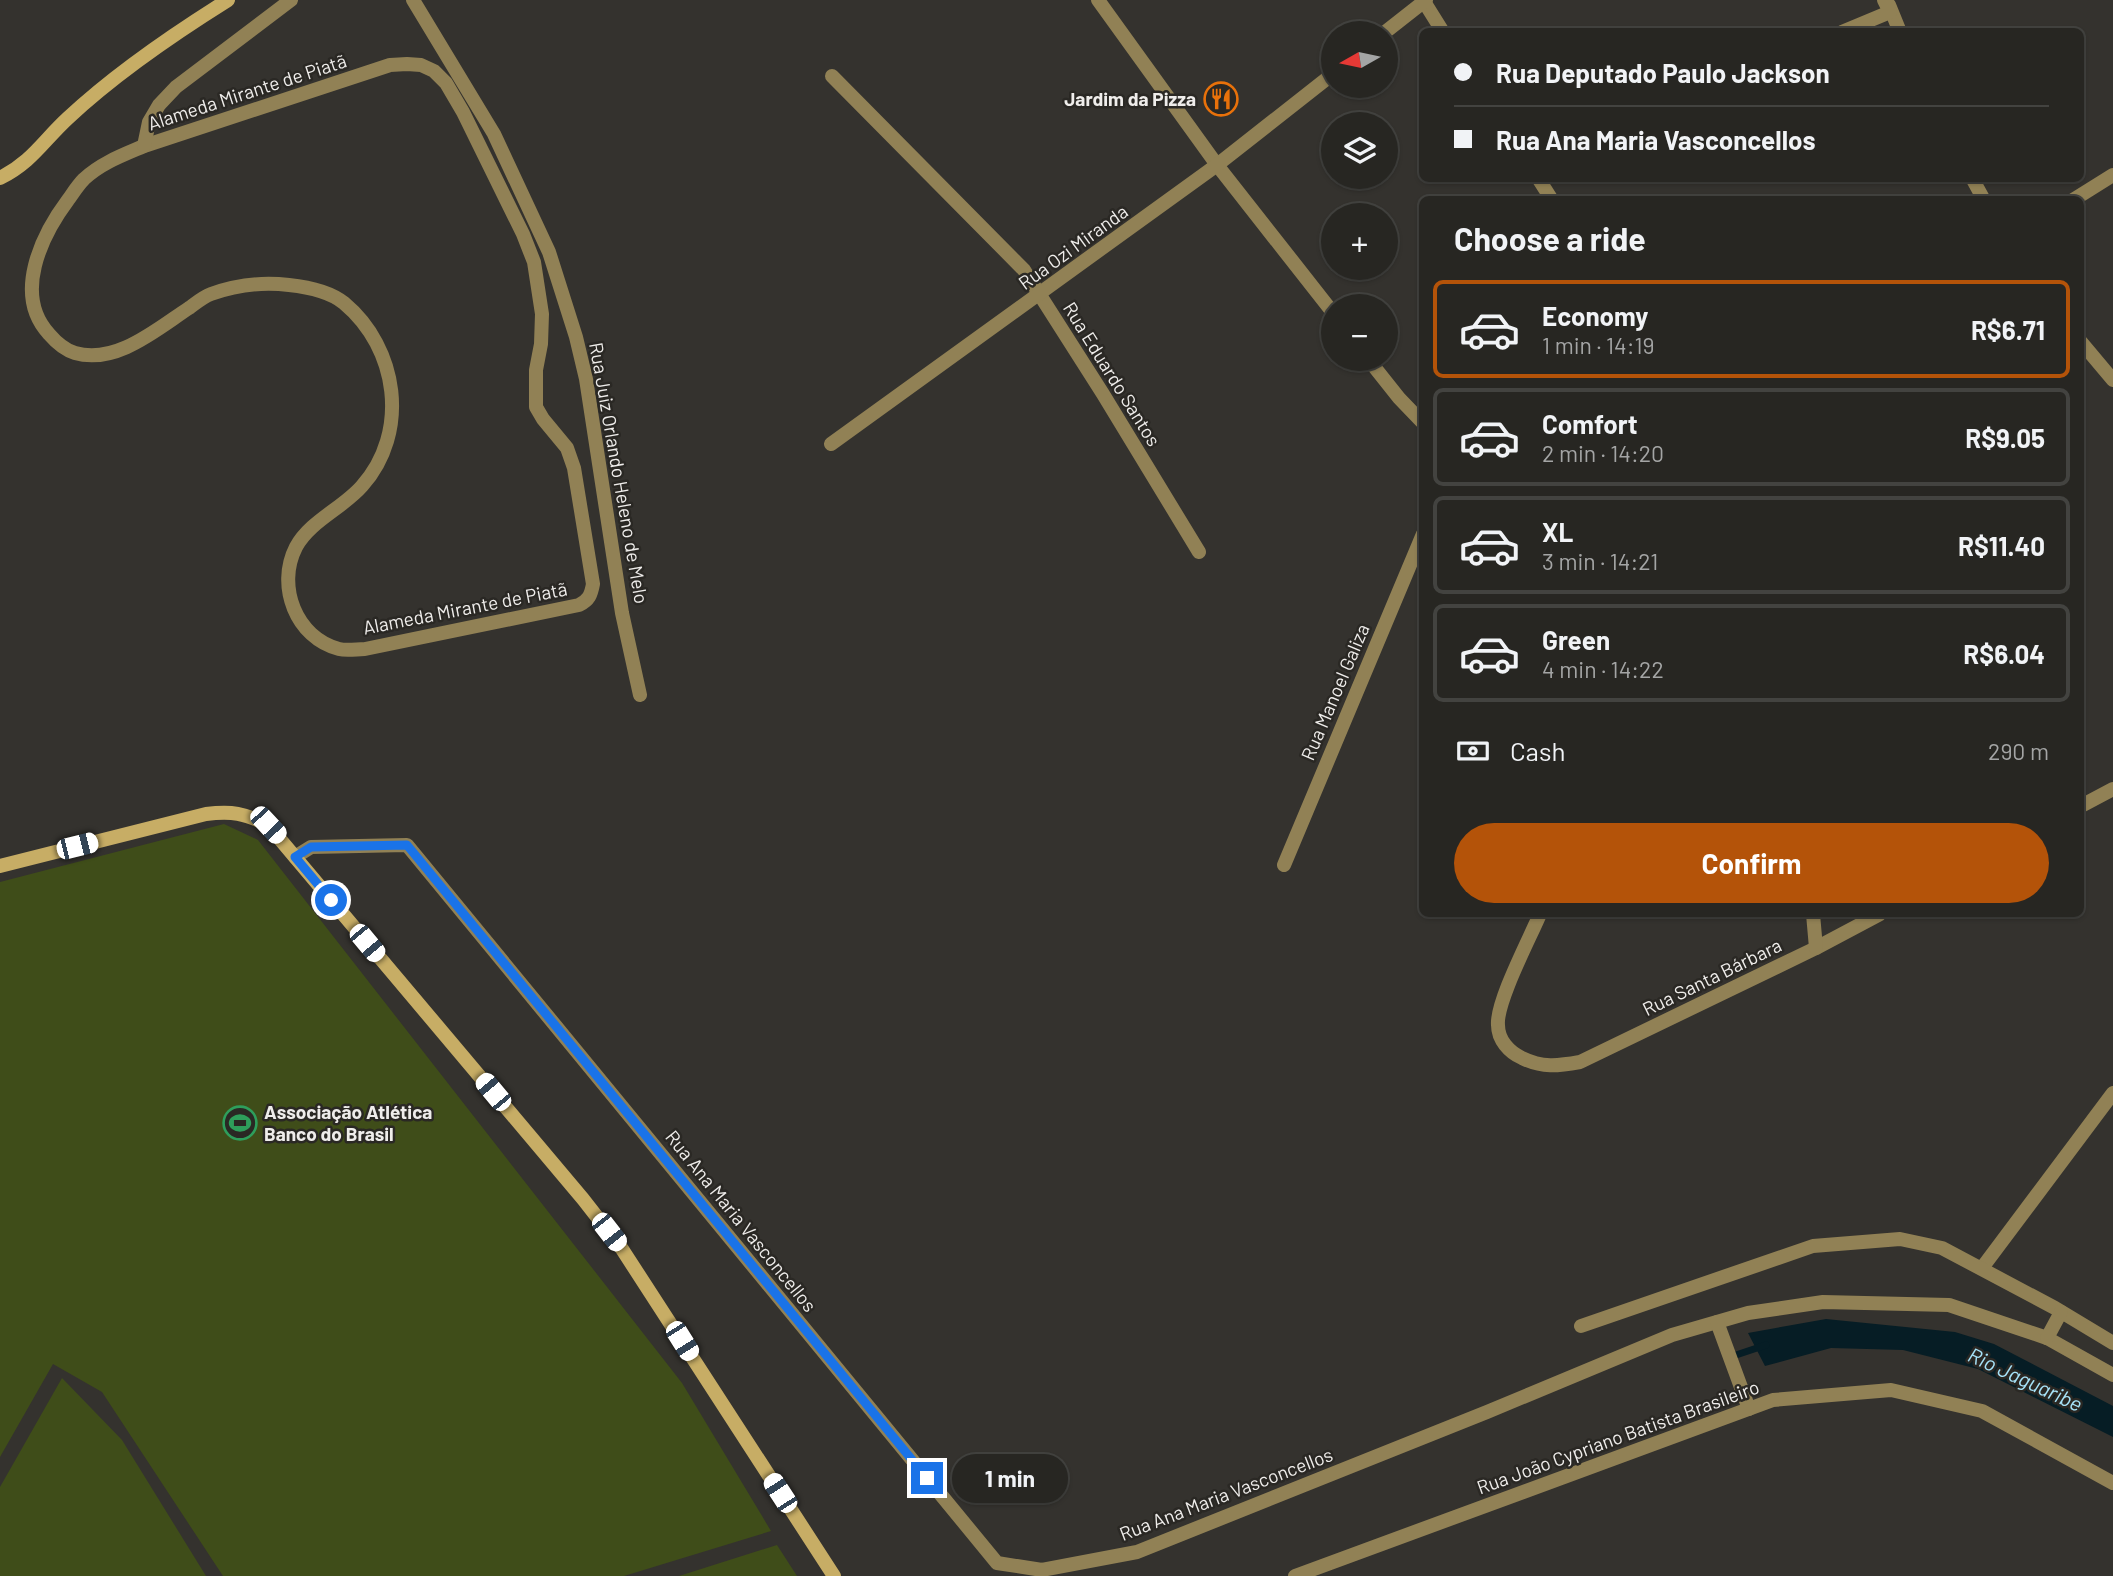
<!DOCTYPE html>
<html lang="en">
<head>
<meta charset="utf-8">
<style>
  :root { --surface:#272622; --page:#33322f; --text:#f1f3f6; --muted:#a4a5a5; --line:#434340; --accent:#b45309 }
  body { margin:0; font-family:Barlow,sans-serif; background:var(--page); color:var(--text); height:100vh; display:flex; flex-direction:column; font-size:26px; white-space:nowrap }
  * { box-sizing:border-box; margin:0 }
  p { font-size:23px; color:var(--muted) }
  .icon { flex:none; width:38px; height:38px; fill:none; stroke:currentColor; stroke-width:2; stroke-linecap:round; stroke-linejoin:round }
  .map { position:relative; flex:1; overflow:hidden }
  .sheet { position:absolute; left:1419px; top:196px; width:665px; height:721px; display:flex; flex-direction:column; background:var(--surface); border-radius:10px; box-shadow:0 2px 5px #0004,0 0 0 2px var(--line) }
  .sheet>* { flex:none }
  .top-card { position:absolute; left:1419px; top:28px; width:665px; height:154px; border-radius:10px; box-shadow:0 2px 5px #0004,0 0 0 2px var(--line); display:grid; align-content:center; height:154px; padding:0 35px; background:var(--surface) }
  .needle { width:46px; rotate:261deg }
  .fabs { position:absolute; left:1321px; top:21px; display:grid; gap:14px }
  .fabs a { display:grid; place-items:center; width:77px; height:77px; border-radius:50%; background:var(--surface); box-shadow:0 2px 5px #0004,0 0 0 2px var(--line); font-size:35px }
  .end { position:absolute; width:32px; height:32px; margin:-16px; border:9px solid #1a73e8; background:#fff; box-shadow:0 0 0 4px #fff }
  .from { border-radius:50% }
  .bubble { position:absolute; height:49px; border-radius:24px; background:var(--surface); box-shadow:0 2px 5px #0004,0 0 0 2px var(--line); font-size:23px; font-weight:700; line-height:49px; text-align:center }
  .car { position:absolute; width:21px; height:42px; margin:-21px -10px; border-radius:9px; box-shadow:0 0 5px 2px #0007; background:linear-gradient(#fff 24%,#345 0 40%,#fff 0 76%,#345 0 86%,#fff 0) }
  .top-card b { display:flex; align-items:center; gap:24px; height:66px; font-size:26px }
  .top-card b+b { border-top:2px solid var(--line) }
  .top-card i { width:18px; height:18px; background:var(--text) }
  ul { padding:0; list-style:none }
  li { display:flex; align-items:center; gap:21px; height:98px; margin:0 14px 10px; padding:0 21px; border:4px solid var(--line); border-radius:10px }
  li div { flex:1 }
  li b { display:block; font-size:26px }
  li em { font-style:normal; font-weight:700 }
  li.active { border-color:var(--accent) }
  li>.icon { width:63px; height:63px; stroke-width:1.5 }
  h2 { padding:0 35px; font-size:32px; line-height:84px }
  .pay { display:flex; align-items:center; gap:18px; height:77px; padding:0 35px; font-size:26px }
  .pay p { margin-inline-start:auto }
  .primary-button { display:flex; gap:14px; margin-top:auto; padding:14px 35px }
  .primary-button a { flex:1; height:80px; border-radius:42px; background:var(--accent); color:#fff; font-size:28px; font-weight:700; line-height:80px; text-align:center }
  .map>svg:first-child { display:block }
  .green { fill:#3f4d19 }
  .water { fill:#061d25 }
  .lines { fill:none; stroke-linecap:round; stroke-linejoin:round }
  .stream { stroke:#061d25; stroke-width:7 }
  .street { stroke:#918155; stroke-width:14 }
  .secondary { stroke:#c7ad65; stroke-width:14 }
  .route { stroke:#1a73e8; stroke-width:9 }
  .labels { text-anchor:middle; stroke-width:5; stroke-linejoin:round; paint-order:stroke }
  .street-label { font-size:19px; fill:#efedeb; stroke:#2a2824 }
  .poi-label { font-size:19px; font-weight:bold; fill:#efedeb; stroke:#2a2824; text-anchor:end }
  .water-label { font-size:21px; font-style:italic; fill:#a7e3f9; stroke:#2a2824 }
</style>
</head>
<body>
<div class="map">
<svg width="2113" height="1576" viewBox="0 0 2113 1576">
  <rect width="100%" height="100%" fill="#34322e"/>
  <g class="green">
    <path d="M 224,824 L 258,840 L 682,1383 L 771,1531 L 624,1576 L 223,1576 L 102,1392 L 53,1364 L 0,1457 L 0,882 Z"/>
    <path d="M 62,1378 L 122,1440 L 206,1576 L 0,1576 L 0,1487 Z"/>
    <path d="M 777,1545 L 797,1576 L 679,1576 Z"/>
  </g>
  <path class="water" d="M 1826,1319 L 1955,1332 L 1994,1344 L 2113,1406 L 2113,1437 L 1978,1369 L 1903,1350 L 1831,1348 L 1765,1366 L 1748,1333 Z"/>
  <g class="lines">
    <path class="stream" d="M 1730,1357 L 1766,1345"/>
    <g class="street">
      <path d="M 413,0 L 494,134 L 549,252 L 576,337 L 586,379 L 622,613 L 640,695"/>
      <path d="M 1098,0 L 1217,165 L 1334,314"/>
      <path d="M 1423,0 L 1443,32"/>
      <path d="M 1889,5 L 1900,32"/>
      <path d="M 1842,32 L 1890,12 L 1884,0"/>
      <path d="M 1384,33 L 1426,0"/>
      <path d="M 407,64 L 421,65 L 434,71 L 446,83 L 463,112 L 523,234 L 534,262 L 542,314 L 541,344 L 536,370 L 536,407 L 543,419 L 567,448 L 574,468 L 593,584 C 591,595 589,600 579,605 L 365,649 C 357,649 347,651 339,649 C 296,638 276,586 296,547 C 310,521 343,508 362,486 C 410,432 398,348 344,303 C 329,291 308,287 289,285 C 264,282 236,285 211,294 C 203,297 196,303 189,308 C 157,329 116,365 75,353 C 65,350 55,341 49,334 C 13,295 41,236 68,200 C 73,193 78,185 84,179 C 101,163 123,155 144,146 L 390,65 Z"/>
      <path d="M 832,76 L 1024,270 L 1103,394 L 1199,552"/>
      <path d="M 144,146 L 149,122 L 159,105 L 176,87 L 291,0"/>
      <path d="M 1538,178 L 1552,200"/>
      <path d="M 1972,178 L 1984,200"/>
      <path d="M 2073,200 L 2113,175"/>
      <path d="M 2081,342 L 2113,380"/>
      <path d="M 1368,359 L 1399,398 L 1423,423"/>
      <path d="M 831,444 L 1217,165 L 1334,73"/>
      <path d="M 2081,806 L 2113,789"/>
      <path d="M 295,857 L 311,847 L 407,845 L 997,1563 L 1042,1570 L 1137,1552 L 1487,1412 L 1672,1335 L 1748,1313 L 1823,1302 L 1949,1305 L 2047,1338 L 2113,1375"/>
      <path d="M 1284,865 L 1423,534"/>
      <path d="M 1540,914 C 1530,938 1496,1002 1498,1025 C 1498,1040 1509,1052 1522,1058 C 1542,1068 1558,1066 1580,1062 L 1816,948 L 1880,914"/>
      <path d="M 1813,914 L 1816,948"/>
      <path d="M 1982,1268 L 2113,1093"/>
      <path d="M 1717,1322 L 1749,1409"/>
      <path d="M 1581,1326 L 1813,1246 L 1900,1239 L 1942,1248 L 2055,1308 L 2113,1343"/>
      <path d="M 2047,1338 L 2061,1312"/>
      <path d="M 1295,1576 L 1773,1400 L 1891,1390 L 1982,1411 L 2113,1483"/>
    </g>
    <g class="secondary">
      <path d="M 0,178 C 32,162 43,141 68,118 C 116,73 172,35 228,0"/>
      <path d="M 0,866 L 206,814 C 232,811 244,813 268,825 L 583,1199 L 622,1249 L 834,1576"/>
    </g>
  </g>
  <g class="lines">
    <path class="route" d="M 331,900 L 295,857 L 311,847 L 407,845 L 927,1478"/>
  </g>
  <defs>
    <symbol id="restaurant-ring" viewBox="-11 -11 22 22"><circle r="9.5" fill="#2a2824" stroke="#e8710a" stroke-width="1.5"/><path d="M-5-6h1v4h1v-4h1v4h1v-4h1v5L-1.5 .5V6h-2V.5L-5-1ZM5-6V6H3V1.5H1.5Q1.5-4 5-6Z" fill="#e8710a"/></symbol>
    <symbol id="stadium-ring" viewBox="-11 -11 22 22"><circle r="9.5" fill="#2a2824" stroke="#2e9e5b" stroke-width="1.5"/><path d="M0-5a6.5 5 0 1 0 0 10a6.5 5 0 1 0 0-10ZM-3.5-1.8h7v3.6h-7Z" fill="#2e9e5b"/></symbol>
  </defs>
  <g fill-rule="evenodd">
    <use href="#restaurant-ring" x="1202" y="80" width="38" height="38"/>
    <use href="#stadium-ring" x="221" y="1104" width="38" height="38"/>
  </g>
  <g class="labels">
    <g class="street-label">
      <text transform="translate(247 92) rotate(-18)" y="7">Alameda Mirante de Piatã</text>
      <text transform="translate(1073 247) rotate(-36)" y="7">Rua Ozi Miranda</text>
      <text transform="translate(1112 374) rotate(58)" y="7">Rua Eduardo Santos</text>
      <text transform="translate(619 473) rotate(80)" y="7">Rua Juiz Orlando Heleno de Melo</text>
      <text transform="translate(465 608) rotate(-11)" y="7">Alameda Mirante de Piatã</text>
      <text transform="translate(1335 692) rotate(-67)" y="7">Rua Manoel Galiza</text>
      <text transform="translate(1712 977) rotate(-26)" y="7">Rua Santa Bárbara</text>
      <text transform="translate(741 1221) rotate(51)" y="7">Rua Ana Maria Vasconcellos</text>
      <text transform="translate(1618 1437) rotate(-20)" y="7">Rua João Cypriano Batista Brasileiro</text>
      <text transform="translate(1226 1494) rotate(-21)" y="7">Rua Ana Maria Vasconcellos</text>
    </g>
    <g class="poi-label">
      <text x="1196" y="106">Jardim da Pizza</text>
      <text x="264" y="1119" text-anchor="start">Associação Atlética<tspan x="264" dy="22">Banco do Brasil</tspan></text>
    </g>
    <g class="water-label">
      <text transform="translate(2025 1380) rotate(25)" y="7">Rio Jaguaribe</text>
    </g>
  </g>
</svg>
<div class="fabs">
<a><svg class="needle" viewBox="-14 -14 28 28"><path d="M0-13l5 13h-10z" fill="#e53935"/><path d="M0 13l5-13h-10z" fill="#a4a5a5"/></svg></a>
<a><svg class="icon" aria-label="layers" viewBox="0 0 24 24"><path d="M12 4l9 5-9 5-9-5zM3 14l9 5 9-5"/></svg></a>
<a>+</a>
<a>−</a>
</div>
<i class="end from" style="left:331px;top:900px"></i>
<i class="end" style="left:927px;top:1478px"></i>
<div class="bubble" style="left:952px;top:1454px;width:116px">1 min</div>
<i class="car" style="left:268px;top:825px;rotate:137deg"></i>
<i class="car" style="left:77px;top:846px;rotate:76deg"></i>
<i class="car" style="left:367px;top:943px;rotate:140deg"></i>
<i class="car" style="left:493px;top:1092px;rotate:320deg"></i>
<i class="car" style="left:609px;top:1232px;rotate:142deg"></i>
<i class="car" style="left:682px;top:1341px;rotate:148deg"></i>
<i class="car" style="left:780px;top:1493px;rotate:327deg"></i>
<div class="top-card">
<b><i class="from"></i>Rua Deputado Paulo Jackson</b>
<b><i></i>Rua Ana Maria Vasconcellos</b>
</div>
<section class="sheet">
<h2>Choose a ride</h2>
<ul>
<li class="active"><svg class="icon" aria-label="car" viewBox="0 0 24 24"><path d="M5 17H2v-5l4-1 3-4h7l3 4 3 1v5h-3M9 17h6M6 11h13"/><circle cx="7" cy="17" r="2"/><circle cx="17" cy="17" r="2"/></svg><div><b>Economy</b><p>1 min · 14:19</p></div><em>R$6.71</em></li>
<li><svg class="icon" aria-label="car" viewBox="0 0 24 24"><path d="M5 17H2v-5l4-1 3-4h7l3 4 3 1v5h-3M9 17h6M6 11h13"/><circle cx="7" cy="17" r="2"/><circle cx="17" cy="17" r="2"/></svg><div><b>Comfort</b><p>2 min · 14:20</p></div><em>R$9.05</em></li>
<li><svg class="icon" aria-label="car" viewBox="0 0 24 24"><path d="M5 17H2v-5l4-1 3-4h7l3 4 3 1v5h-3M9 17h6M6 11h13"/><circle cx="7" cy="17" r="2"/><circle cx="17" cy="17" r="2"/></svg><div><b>XL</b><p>3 min · 14:21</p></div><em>R$11.40</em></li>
<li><svg class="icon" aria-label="car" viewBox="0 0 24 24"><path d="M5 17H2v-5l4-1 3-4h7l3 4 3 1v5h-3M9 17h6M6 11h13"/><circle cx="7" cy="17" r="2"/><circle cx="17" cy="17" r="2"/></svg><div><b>Green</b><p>4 min · 14:22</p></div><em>R$6.04</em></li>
</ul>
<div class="pay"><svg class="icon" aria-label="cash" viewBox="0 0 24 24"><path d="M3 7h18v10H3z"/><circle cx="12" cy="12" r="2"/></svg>Cash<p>290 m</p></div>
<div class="primary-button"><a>Confirm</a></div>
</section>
</div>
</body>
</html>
